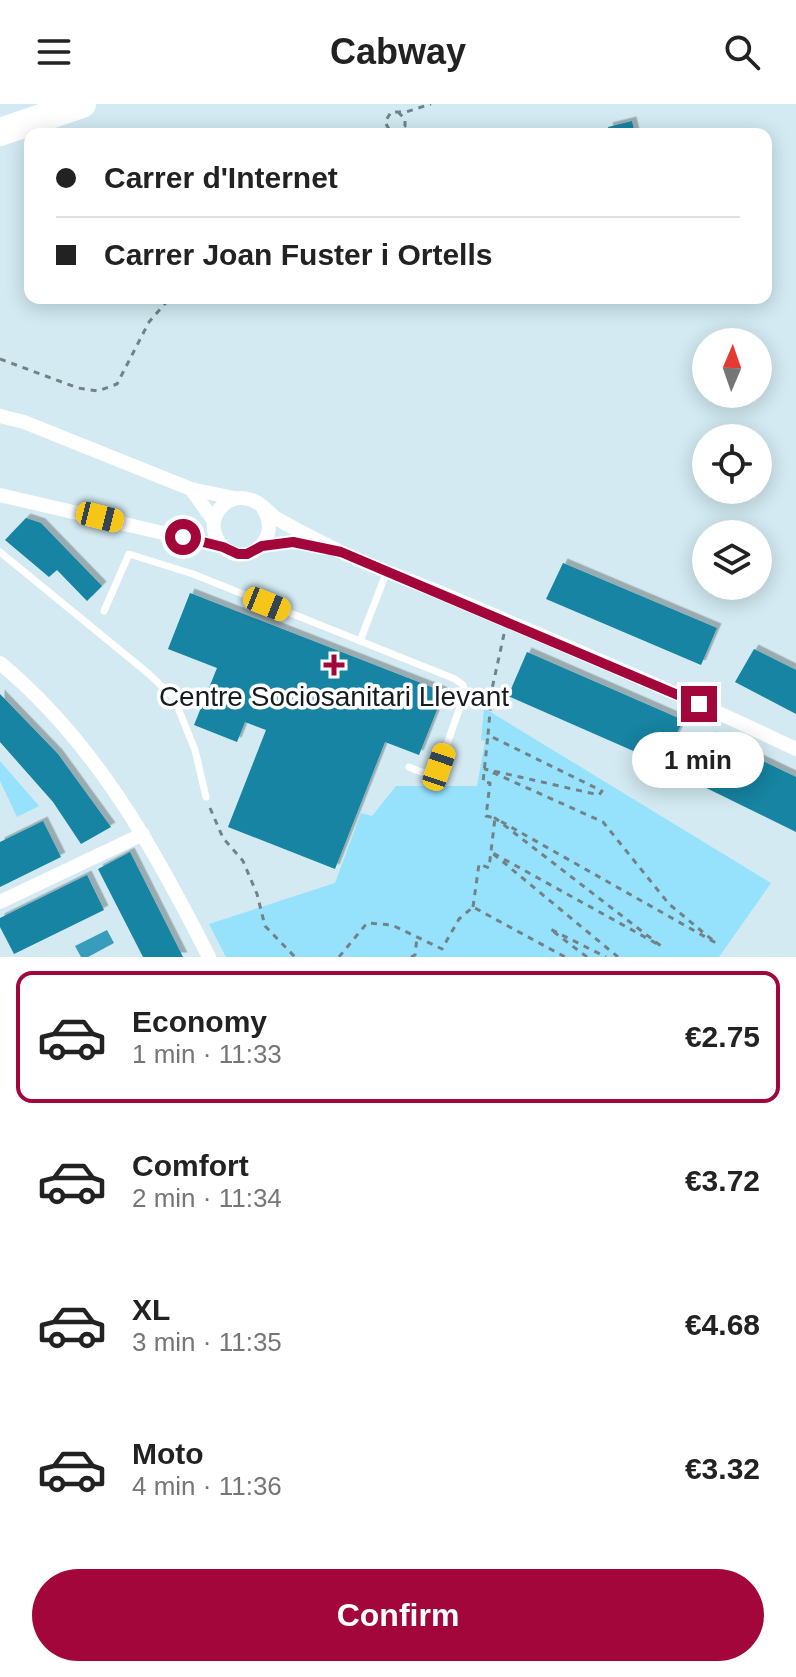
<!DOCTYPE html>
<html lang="en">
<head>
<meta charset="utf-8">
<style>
  :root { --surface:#fff; --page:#f2f2f2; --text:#222; --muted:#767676; --line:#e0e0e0; --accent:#a3063b }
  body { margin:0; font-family:Helvetica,sans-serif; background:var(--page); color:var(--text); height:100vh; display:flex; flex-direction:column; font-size:30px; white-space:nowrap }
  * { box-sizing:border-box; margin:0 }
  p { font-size:26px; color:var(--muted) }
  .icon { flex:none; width:44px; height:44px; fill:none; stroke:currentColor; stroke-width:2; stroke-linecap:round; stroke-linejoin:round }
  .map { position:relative; height:853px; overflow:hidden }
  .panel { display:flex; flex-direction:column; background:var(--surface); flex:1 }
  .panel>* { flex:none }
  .top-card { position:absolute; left:24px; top:24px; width:748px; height:176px; border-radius:16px; box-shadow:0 4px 20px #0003; display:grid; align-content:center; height:176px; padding:0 32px; background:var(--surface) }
  .needle { width:52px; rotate:2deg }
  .controls { position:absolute; left:692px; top:224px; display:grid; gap:16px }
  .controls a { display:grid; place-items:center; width:80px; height:80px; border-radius:50%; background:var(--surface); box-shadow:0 4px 20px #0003; font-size:40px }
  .end { position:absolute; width:36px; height:36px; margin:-18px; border:10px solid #a3063b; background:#fff; box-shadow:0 0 0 4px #fff }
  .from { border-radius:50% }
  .bubble { position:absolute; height:56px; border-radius:28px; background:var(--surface); box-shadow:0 4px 20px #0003; font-size:26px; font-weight:700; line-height:56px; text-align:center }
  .car { position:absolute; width:24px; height:48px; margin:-24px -12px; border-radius:10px; box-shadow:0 0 6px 2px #0007; background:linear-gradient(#f5c518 24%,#345 0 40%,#f5c518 0 76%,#345 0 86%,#f5c518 0) }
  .top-card b { display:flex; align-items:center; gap:28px; height:76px; font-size:30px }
  .top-card b+b { border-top:2px solid var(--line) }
  .top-card i { width:20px; height:20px; background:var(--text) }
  ul { padding:14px 0 0; list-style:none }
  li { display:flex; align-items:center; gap:24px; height:132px; margin:0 16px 12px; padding:0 16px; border:4px solid transparent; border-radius:16px }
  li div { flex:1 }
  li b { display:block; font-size:30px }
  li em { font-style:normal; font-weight:700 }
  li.selected { border-color:var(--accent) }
  li>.icon { width:72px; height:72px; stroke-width:1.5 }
  .button { display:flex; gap:16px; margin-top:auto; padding:16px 32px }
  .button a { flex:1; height:92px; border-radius:48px; background:var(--accent); color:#fff; font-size:32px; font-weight:700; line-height:92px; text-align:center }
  header { display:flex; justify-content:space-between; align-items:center; height:104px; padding:0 32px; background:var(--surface); font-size:36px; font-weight:700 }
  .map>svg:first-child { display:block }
  .green { fill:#96e2fd }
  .water { fill:#389dbc }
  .building { fill:#1284a2; filter:url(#shadow) }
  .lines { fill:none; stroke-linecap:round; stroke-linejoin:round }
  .path { stroke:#728287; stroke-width:3; stroke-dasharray:6 6; stroke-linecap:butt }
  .lane { stroke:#fff; stroke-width:7 }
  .street { stroke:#fff; stroke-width:14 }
  .highway { stroke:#fff; stroke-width:28 }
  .route { stroke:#a3063b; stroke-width:10 }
  .poi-dot { fill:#a3063b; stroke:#fff; stroke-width:3 }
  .labels { text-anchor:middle; stroke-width:7; stroke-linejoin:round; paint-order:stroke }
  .poi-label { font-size:28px; fill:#141c1f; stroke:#fff }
</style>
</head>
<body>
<header><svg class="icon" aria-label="menu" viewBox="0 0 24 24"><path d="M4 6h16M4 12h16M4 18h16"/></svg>Cabway<svg class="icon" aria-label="search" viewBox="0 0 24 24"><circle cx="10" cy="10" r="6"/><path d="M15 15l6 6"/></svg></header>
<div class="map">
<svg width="796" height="853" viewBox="0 0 796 853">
  <defs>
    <filter id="shadow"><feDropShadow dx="4.5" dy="-4.5" stdDeviation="0" flood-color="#0004"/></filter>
  </defs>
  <rect width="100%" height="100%" fill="#d3eaf2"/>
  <g class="green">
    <path d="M 484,604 L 771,779 L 719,853 L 226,853 L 209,820 L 335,779 L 361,709 L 372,712 L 396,682 L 477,682 L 485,637 L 481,636 Z"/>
    <path d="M 0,657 L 39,702 L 17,713 L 0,677 Z"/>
  </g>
  <path class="water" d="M 107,826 L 114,839 L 88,853 L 81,853 L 75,842 Z"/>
  <g class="building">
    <path d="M 632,17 L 635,30 L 610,30 L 608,23 Z"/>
    <path d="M 26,414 L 41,419 L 102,482 L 87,497 L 57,466 L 49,473 L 5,436 Z"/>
    <path d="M 563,459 L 717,524 L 701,561 L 546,495 Z"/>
    <path d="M 190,489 L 444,588 L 419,651 L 385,638 L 335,765 L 228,723 L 266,626 L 245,618 L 237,638 L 194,621 L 217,564 L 168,545 Z"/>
    <path d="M 754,545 L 796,566 L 796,610 L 735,578 Z"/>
    <path d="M 527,548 L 683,616 L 663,660 L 508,592 Z"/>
    <path d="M 0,590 L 58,650 L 111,723 L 81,740 L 53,698 L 0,638 Z"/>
    <path d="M 711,632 L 796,673 L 796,728 L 688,675 Z"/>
    <path d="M 43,717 L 61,753 L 0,783 L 0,738 Z"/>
    <path d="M 130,748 L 183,853 L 143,853 L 98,765 Z"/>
    <path d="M 87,771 L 104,806 L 14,850 L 0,823 L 0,814 Z"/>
  </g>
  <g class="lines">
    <g class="path">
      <path d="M 398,8 L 405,15 L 405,22 L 397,28 L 390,27 L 385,18 L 391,8 L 406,8 L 431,0"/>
      <path d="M 376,30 L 385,22"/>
      <path d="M 0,255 L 78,284 L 98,287 L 117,280 L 149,218 L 170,194"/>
      <path d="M 504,530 L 492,585 L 488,631 L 602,687 L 599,691 L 485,665 L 603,718 L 669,800 L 716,839 L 495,714 L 661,842 L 491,748 L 618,853"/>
      <path d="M 210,704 L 223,734 L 243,757 L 257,790 L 265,822 L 295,853"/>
      <path d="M 473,803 L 479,760 L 489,764 L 495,714 L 486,712 L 490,679 L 483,678 L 488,631"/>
      <path d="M 339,853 L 367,819 L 392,821 L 442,845 L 459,815 L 473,803 L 565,853"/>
      <path d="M 411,853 L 415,851 L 417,833"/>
      <path d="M 587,853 L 550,825 L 606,853"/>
    </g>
    <g class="lane">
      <path d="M 0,448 L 149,570 L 174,594 L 195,646 L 206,693"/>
      <path d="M 104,507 L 129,450 L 193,470 L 455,575 L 463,581 L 465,589 L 439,663 C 428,672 422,669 409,663"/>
      <path d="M 360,537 L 387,467"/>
    </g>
    <g class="street">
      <path d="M 0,312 L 24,318 L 191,385 L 234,394"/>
      <path d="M 191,385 L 214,417"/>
      <path d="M 0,391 L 223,443"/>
      <path d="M 263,404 C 285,439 239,468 219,438 C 203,415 226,386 252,396 C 261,399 268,408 276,414 C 296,426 319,437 341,448 C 377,465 416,478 453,494 C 568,543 683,591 796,645"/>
      <path d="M 262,442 L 293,438 L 324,444"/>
      <path d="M 0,559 C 95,638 154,744 209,853"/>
      <path d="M 0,798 L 143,730"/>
    </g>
    <path class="highway" d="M 0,28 L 82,0"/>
  </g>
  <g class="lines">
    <path class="route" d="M 183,433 L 223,443 L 238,450 L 247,450 L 262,442 L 293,438 L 341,448 L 699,600"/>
  </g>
  <path class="poi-dot" d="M330 549h8v8h8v8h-8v8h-8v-8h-8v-8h8z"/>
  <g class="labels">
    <g class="poi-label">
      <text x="334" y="602">Centre Sociosanitari Llevant</text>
    </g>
  </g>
</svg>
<div class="controls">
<a><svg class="needle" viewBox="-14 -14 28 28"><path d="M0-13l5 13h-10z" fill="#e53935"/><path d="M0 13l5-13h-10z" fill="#767676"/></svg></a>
<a><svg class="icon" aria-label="locate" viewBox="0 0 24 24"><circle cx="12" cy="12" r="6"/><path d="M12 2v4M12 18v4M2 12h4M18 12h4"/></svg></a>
<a><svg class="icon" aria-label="layers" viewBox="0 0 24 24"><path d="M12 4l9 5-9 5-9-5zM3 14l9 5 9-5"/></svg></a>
</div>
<i class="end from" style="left:183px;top:433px"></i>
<i class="end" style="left:699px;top:600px"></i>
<div class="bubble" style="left:632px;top:628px;width:132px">1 min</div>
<i class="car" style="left:100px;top:413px;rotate:104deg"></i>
<i class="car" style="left:267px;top:500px;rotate:112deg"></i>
<i class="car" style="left:439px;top:663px;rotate:19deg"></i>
<div class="top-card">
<b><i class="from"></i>Carrer d'Internet</b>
<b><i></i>Carrer Joan Fuster i Ortells</b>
</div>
</div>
<section class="panel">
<ul>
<li class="selected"><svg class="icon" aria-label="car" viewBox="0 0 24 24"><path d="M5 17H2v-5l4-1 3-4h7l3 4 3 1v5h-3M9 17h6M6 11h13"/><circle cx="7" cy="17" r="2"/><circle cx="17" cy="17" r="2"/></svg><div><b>Economy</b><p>1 min · 11:33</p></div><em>€2.75</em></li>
<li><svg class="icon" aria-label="car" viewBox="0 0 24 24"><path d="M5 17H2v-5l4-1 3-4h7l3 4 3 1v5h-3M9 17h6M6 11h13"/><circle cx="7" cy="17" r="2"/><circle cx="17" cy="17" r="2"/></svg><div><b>Comfort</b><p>2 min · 11:34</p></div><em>€3.72</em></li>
<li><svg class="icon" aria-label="car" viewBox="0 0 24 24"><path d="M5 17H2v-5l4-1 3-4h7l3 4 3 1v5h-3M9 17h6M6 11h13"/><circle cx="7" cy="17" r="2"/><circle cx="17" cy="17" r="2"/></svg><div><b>XL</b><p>3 min · 11:35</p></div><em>€4.68</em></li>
<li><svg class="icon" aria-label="car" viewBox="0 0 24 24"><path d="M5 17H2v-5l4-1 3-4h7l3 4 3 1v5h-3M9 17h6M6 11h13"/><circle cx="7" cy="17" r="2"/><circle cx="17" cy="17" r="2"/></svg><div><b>Moto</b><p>4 min · 11:36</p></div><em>€3.32</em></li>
</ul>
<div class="button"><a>Confirm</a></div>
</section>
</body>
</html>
